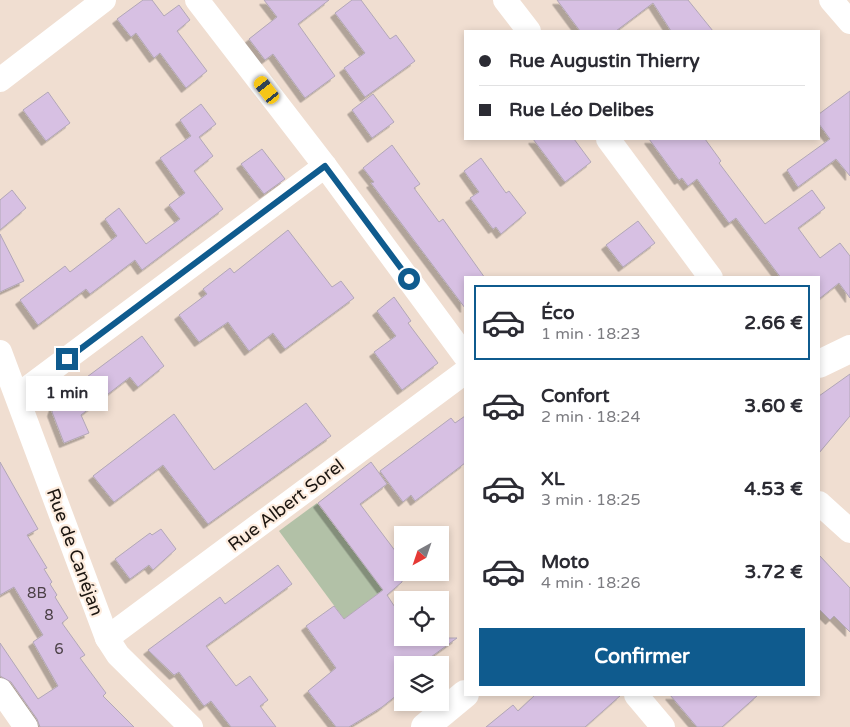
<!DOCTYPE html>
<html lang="fr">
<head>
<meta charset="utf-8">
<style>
  :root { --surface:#fff; --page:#f7f7f7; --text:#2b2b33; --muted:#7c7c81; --line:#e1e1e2; --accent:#0f5b8e }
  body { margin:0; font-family:"Varela Round",sans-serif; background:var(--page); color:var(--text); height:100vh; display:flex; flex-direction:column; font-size:19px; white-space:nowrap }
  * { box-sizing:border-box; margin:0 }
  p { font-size:16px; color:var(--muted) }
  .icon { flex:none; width:28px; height:28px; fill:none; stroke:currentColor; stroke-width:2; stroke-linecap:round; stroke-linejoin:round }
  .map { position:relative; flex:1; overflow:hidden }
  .panel { position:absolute; left:464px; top:276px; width:356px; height:420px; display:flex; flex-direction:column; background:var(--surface); border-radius:0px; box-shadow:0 2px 8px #0003 }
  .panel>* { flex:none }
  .guide { position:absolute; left:464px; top:30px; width:356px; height:110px; border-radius:0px; box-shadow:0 2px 8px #0003; display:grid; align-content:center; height:110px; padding:0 15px; background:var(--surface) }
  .needle { width:32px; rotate:220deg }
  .tools { position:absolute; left:394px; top:526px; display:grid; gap:10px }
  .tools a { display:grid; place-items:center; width:55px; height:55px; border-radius:0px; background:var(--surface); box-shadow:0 2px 8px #0003; font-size:25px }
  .end { position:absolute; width:22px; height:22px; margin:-11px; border:6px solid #0f5b8e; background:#fff; box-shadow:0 0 0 2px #fff }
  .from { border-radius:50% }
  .bubble { position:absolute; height:35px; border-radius:0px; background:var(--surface); box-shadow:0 2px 8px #0003; font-size:16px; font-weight:800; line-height:35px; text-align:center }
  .car { position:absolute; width:15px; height:30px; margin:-15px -8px; border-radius:6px; box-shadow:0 0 4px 1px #0007; background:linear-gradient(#f5c518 24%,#345 0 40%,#f5c518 0 76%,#345 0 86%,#f5c518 0) }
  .guide b { display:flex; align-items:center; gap:18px; height:48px; font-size:19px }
  .guide b+b { border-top:1px solid var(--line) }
  .guide i { width:12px; height:12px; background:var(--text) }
  ul { padding:9px 0 0; list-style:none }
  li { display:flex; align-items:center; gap:15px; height:75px; margin:0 10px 8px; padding:0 5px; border:2px solid transparent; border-radius:0px }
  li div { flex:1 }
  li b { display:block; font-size:19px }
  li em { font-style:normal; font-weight:800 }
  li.active { border-color:var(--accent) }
  li>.icon { width:45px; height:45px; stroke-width:1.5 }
  .primary-button { display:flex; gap:10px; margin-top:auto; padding:10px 15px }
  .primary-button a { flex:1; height:58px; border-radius:0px; background:var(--accent); color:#fff; font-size:20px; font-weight:800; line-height:58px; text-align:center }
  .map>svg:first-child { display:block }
  .green { fill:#b2c1a7 }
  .building { fill:#d7c0e3; stroke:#b2a7b7; filter:url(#shadow) }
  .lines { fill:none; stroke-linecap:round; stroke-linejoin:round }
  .minor { stroke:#fff; stroke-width:24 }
  .secondary { stroke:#fff; stroke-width:28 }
  .route { stroke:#0f5b8e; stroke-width:6 }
  .labels { text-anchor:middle; stroke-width:4.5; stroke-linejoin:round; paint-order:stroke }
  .number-label { font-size:15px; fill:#4b4046 }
  .street-label { font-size:18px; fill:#1c1611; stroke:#fdecde }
</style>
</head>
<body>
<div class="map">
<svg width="850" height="727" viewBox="0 0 850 727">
  <defs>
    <filter id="shadow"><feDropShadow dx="-4.5" dy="4.5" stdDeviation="0" flood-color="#0004"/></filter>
  </defs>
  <rect width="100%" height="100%" fill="#f0ded1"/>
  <path class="green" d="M 317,503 L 383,590 L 344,619 L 279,531 Z"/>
  <g class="building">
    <path d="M 143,0 L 152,0 L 164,16 L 179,5 L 190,20 L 177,31 L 207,71 L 186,88 L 160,53 L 154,58 L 136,33 L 131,37 L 117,19 Z"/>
    <path d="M 264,0 L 329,0 L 298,24 L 335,76 L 305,98 L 273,54 L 265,60 L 249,39 L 277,17 Z"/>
    <path d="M 352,0 L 361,0 L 390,39 L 396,35 L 415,61 L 365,97 L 344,68 L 365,53 L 335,13 Z"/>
    <path d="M 557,0 L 688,0 L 713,31 L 671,31 L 653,3 L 616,31 L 580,31 Z"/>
    <path d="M 850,91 L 850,176 L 836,159 L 798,187 L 787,170 L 830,139 L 819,124 L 819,114 Z"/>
    <path d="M 48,92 L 70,123 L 46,141 L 23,110 Z"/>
    <path d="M 373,94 L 394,122 L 372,138 L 352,110 Z"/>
    <path d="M 201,104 L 216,124 L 199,137 L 213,156 L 194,171 L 223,209 L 142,270 L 135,260 L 90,294 L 86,289 L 38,325 L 20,300 L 65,266 L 70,272 L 117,236 L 105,219 L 119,208 L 146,244 L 180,219 L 169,205 L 185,193 L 160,158 L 191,136 L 180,120 Z"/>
    <path d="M 533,139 L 574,139 L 591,162 L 565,182 Z"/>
    <path d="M 649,139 L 705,139 L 721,161 L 719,163 L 765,224 L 812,190 L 825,208 L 798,228 L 820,258 L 840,243 L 850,256 L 850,298 L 839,283 L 819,299 L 819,278 L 781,278 L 736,218 L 729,223 L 697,179 L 688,186 L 682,178 L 679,180 Z"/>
    <path d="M 392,145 L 420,184 L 414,188 L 439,222 L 443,219 L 485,278 L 465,278 L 465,308 L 371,183 L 374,182 L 363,168 Z"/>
    <path d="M 262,149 L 285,179 L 264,194 L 241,164 Z"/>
    <path d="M 481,158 L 506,193 L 509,191 L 526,213 L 501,234 L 496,227 L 493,229 L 470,198 L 479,192 L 464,171 Z"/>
    <path d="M 12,190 L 26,208 L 0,230 L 0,200 Z"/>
    <path d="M 638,221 L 655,243 L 623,267 L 606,245 Z"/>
    <path d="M 288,230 L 332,287 L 341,281 L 354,298 L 285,349 L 273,333 L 249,351 L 228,322 L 199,342 L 179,315 L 207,294 L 203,289 L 230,268 L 234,273 Z"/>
    <path d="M 0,234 L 24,281 L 0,292 Z"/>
    <path d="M 394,297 L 411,321 L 408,323 L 438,363 L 402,390 L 374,352 L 396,336 L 377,311 Z"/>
    <path d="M 142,336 L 164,366 L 138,387 L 130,377 L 81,415 L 89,433 L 64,443 L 52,412 L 56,400 Z"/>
    <path d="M 850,374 L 850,416 L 819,453 L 819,396 Z"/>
    <path d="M 306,403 L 331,436 L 208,524 L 163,465 L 114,502 L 93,476 L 174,414 L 214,470 Z"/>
    <path d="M 465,416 L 465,463 L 415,501 L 411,495 L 403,502 L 380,471 L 451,418 L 455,423 Z"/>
    <path d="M 0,462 L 38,529 L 27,535 L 47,568 L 44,569 L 52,582 L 50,584 L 57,595 L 55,597 L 68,618 L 62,623 L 85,655 L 80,658 L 106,693 L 103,696 L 134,727 L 40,727 L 37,719 L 11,682 L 0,676 L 0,643 L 38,699 L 58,686 L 33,642 L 43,635 L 14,587 L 0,595 Z"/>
    <path d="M 371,462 L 387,484 L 360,504 L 402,560 L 402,582 L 387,595 L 402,618 L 402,638 L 457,638 L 420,665 L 402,665 L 402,691 L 382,707 L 349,727 L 336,727 L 308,691 L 336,668 L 306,626 L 334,606 L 344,619 L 383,590 L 318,503 Z"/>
    <path d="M 161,529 L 176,549 L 153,570 L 149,565 L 130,579 L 115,559 L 150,533 L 152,535 Z"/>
    <path d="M 819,555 L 850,588 L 850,632 L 834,616 L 830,620 L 819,609 Z"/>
    <path d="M 278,565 L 292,584 L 206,646 L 236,686 L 250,676 L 268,700 L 260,706 L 276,727 L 231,727 L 211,701 L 204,706 L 179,672 L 174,675 L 148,650 L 220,597 L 225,604 Z"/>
    <path d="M 535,695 L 621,695 L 585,727 L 486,727 L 513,705 L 518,711 Z"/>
    <path d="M 670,695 L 758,695 L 722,727 L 697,727 Z"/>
  </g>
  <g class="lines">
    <g class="minor">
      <path d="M 197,0 L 325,166 L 465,356"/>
      <path d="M 505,0 L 529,31"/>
      <path d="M 831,0 L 850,22"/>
      <path d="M 0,80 L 104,0"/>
      <path d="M 608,139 L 711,278"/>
      <path d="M 0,352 L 107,638 L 118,655 L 191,727"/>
      <path d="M 18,395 L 325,166"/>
      <path d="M 819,503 L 850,531"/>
      <path d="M 107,638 L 465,372"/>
      <path d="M 0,690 L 26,727"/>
      <path d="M 636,695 L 663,727"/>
    </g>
    <g class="secondary">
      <path d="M 819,364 L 850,349"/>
      <path d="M 425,727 L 465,694"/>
    </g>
  </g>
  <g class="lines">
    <path class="route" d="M 67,359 L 325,166 L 409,279"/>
  </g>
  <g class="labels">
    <g class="number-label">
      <text x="37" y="598">8B</text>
      <text x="49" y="620">8</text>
      <text x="59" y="654">6</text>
    </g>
    <g class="street-label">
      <text transform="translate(286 505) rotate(-37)" y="6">Rue Albert Sorel</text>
      <text transform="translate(75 552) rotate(70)" y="6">Rue de Canéjan</text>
    </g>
  </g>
</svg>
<div class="tools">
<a><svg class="needle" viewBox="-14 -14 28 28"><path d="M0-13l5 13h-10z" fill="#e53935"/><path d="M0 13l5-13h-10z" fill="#7c7c81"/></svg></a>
<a><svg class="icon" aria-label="locate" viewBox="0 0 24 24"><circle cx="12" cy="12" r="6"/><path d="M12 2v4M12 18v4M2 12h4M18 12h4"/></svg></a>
<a><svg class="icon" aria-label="layers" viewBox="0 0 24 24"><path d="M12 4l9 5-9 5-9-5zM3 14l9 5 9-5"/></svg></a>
</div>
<i class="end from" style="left:409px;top:279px"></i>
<i class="end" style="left:67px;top:359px"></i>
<div class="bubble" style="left:26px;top:376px;width:82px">1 min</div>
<i class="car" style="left:267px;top:90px;rotate:322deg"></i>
<div class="guide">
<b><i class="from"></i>Rue Augustin Thierry</b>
<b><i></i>Rue Léo Delibes</b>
</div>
<section class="panel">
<ul>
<li class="active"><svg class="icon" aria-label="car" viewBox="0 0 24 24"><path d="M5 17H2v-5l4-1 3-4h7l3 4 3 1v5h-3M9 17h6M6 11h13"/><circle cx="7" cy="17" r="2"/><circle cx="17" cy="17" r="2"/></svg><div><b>Éco</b><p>1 min · 18:23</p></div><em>2.66 €</em></li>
<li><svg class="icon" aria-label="car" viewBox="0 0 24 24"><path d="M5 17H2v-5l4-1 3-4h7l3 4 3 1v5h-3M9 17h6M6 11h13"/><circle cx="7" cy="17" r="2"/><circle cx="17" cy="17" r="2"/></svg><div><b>Confort</b><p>2 min · 18:24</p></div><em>3.60 €</em></li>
<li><svg class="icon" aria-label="car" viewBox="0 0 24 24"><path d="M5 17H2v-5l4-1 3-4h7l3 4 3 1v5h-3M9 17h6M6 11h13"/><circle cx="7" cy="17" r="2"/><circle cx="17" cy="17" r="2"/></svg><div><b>XL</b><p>3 min · 18:25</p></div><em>4.53 €</em></li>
<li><svg class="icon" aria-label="car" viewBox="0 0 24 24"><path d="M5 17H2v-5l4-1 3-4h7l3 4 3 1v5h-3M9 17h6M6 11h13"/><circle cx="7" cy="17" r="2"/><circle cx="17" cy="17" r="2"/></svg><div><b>Moto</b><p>4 min · 18:26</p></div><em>3.72 €</em></li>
</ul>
<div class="primary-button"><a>Confirmer</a></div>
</section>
</div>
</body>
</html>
